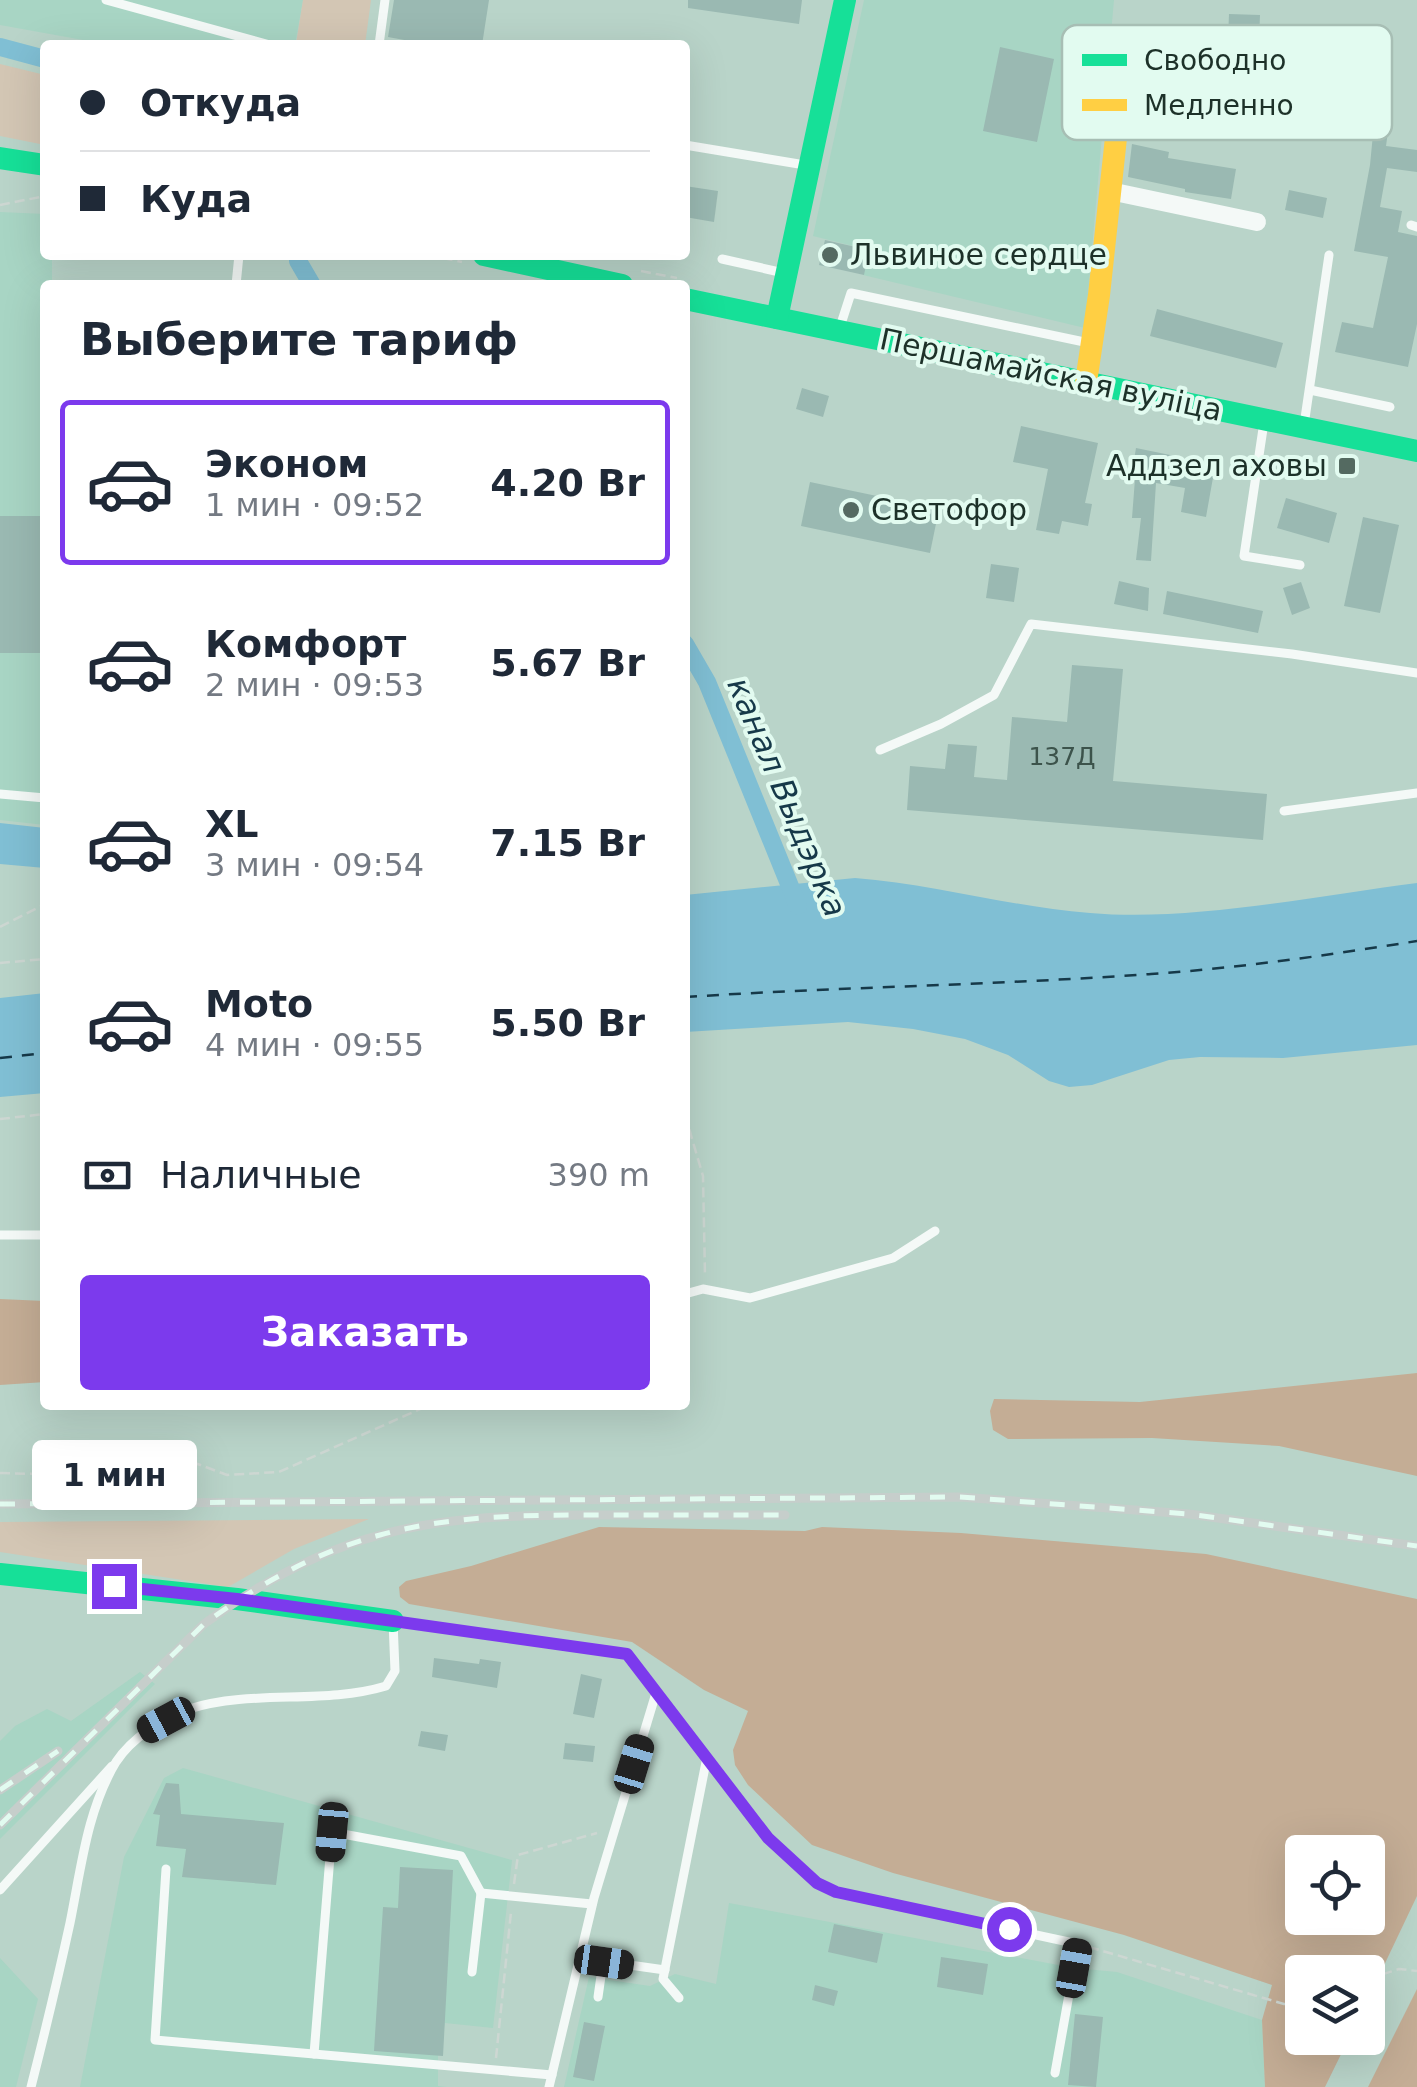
<!DOCTYPE html>
<html lang="ru">
<head>
<meta charset="utf-8">
<style>
  :root { --surface:#fff; --page:#f6f6f7; --text:#1f2937; --muted:#747a83; --line:#e0e1e3; --accent:#7c3aed }
  body { margin:0; font-family:"DejaVu Sans",sans-serif; background:var(--page); color:var(--text); height:100vh; display:flex; flex-direction:column; font-size:38px; white-space:nowrap }
  * { box-sizing:border-box; margin:0 }
  p { font-size:32px; color:var(--muted) }
  .icon { flex:none; width:55px; height:55px; fill:none; stroke:currentColor; stroke-width:2; stroke-linecap:round; stroke-linejoin:round }
  .map { position:relative; flex:1; overflow:hidden }
  .details { position:absolute; left:40px; top:280px; width:650px; height:1130px; display:flex; flex-direction:column; background:var(--surface); border-radius:10px; box-shadow:0 10px 40px #0002 }
  .details>* { flex:none }
  .hud { position:absolute; left:40px; top:40px; width:650px; height:220px; border-radius:10px; box-shadow:0 10px 40px #0002; display:grid; align-content:center; height:220px; padding:0 40px; background:var(--surface) }
  .tools { position:absolute; left:1285px; top:1835px; display:grid; gap:20px }
  .tools a { display:grid; place-items:center; width:100px; height:100px; border-radius:10px; background:var(--surface); box-shadow:0 10px 40px #0002; font-size:50px }
  .end { position:absolute; width:45px; height:45px; margin:-22px; border:12px solid #7c3aed; background:#fff; box-shadow:0 0 0 5px #fff }
  .from { border-radius:50% }
  .bubble { position:absolute; height:70px; border-radius:10px; background:var(--surface); box-shadow:0 10px 40px #0002; font-size:32px; font-weight:800; line-height:70px; text-align:center }
  .car { position:absolute; width:30px; height:60px; margin:-30px -15px; border-radius:12px; box-shadow:0 0 8px 2px #0007; background:linear-gradient(#222 24%,#8ab4d8 0 40%,#222 0 76%,#8ab4d8 0 86%,#222 0) }
  .hud b { display:flex; align-items:center; gap:35px; height:95px; font-size:38px }
  .hud b+b { border-top:2px solid var(--line) }
  .hud i { width:25px; height:25px; background:var(--text) }
  ul { padding:0; list-style:none }
  li { display:flex; align-items:center; gap:30px; height:165px; margin:0 20px 15px; padding:0 20px; border:5px solid transparent; border-radius:10px }
  li div { flex:1 }
  li b { display:block; font-size:38px }
  li em { font-style:normal; font-weight:800 }
  li.on { border-color:var(--accent) }
  li>.icon { width:90px; height:90px; stroke-width:1.5 }
  h2 { padding:0 40px; font-size:45px; line-height:120px }
  .pay { display:flex; align-items:center; gap:25px; height:110px; padding:0 40px; font-size:38px }
  .pay p { margin-inline-start:auto }
  .cta { display:flex; gap:20px; margin-top:auto; padding:20px 40px }
  .cta a { flex:1; height:115px; border-radius:10px; background:var(--accent); color:#fff; font-size:40px; font-weight:800; line-height:115px; text-align:center }
  .map>svg:first-child { display:block }
  .built { fill:#a8d5c4 }
  .green { fill:#d3c6b4 }
  .forest { fill:#c4ad95; fill-rule:evenodd }
  .water { fill:#80bfd4 }
  .lines { fill:none; stroke-linecap:round; stroke-linejoin:round }
  .canal { stroke:#80bfd4; stroke-width:18 }
  .ferry { stroke:#163949; stroke-width:2.5; stroke-dasharray:12 10; stroke-linecap:butt }
  .building { fill:#9ab9b2 }
  .path { stroke:#cdd7d2; stroke-width:2.5; stroke-dasharray:10 5; stroke-linecap:butt }
  .lane { stroke:#f4f9f7; stroke-width:9 }
  .street { stroke:#f4f9f7; stroke-width:18 }
  .fast { stroke:#16e098; stroke-width:22 }
  .slow { stroke:#ffcf43; stroke-width:22 }
  .rail-casing { stroke:#c6cecb; stroke-width:9 }
  .rail { stroke:#e2fbf0; stroke-width:5; stroke-dasharray:15; stroke-linecap:butt }
  .route { stroke:#7c3aed; stroke-width:12 }
  .poi-dot { fill:#546a61; stroke:#e2fbf0; stroke-width:4 }
  .labels { text-anchor:middle; stroke-width:8; stroke-linejoin:round; paint-order:stroke }
  .number-label { font-size:25px; fill:#3c534b }
  .poi-label { font-size:30px; fill:#1d3129; stroke:#e2fbf0; text-anchor:start }
  .street-label { font-size:30px; fill:#1d3129; stroke:#e2fbf0 }
  .water-label { font-size:32px; font-style:italic; fill:#163949; stroke:#e2fbf0 }
  .key { fill:#e2fbf0; stroke:#a7beb4; stroke-width:2.5 }
  .key-label { font-size:28px; fill:#1d3129 }
</style>
</head>
<body>
<div class="map">
<svg width="1417" height="2087" viewBox="0 0 1417 2087">
  <rect width="100%" height="100%" fill="#b9d4c9"/>
  <g class="built">
    <path d="M 0,0 L 303,0 L 295,45 L 111,45 L 0,25 Z"/>
    <path d="M 864,0 L 1114,0 L 1085,328 L 863,275 L 869,250 L 813,236 Z"/>
    <path d="M 0,212 L 45,214 L 45,255 L 52,255 L 52,285 L 45,285 L 45,825 L 0,820 Z"/>
    <path d="M 140,1672 L 155,1684 L 0,1839 L 0,1741 L 15,1726 L 47,1709 L 71,1721 Z"/>
    <path d="M 183,1768 L 512,1860 L 493,2028 L 445,2023 L 438,2056 L 438,2086 L 447,2087 L 80,2087 L 124,1857 L 164,1778 Z"/>
    <path d="M 729,1903 L 1074,1968 L 1117,1972 L 1262,2020 L 1265,2087 L 564,2087 L 589,1977 L 650,1986 L 675,1974 L 716,1984 Z"/>
    <path d="M 0,1958 L 38,1999 L 16,2087 L 0,2087 Z"/>
  </g>
  <g class="green">
    <path d="M 303,0 L 371,0 L 365,45 L 296,44 Z"/>
    <path d="M 0,64 L 45,75 L 45,145 L 0,136 Z"/>
    <path d="M 369,1519 L 294,1549 L 228,1587 L 0,1552 L 0,1522 Z"/>
  </g>
  <g class="forest">
    <path d="M 0,1299 L 45,1301 L 45,1382 L 0,1385 Z"/>
    <path d="M 1417,1373 L 1417,1476 L 1279,1446 L 1152,1438 L 1008,1439 L 993,1430 L 990,1411 L 994,1399 L 1140,1402 Z"/>
    <path d="M 599,1527 L 805,1531 L 822,1527 L 961,1533 L 1206,1554 L 1417,1599 L 1417,1896 L 1368,1999 L 1368,1972 L 1302,1972 L 1302,2038 L 1349,2038 L 1325,2087 L 1265,2087 L 1262,2020 L 1272,1985 L 1124,1935 L 893,1873 L 812,1845 L 748,1785 L 735,1765 L 733,1750 L 748,1711 L 704,1690 L 632,1642 L 409,1604 L 400,1597 L 399,1587 L 406,1581 L 471,1566 ZM 1368,1852 L 1368,1918 L 1302,1918 L 1302,1852 Z"/>
    <path d="M 1417,1989 L 1417,2087 L 1368,2087 Z"/>
  </g>
  <g class="water">
    <path d="M 0,823 L 45,828 L 45,868 L 0,864 Z"/>
    <path d="M 855,878 C 934,884 1011,907 1090,913 C 1191,922 1315,896 1417,883 L 1417,1045 L 1283,1058 L 1200,1057 L 1169,1060 L 1092,1085 L 1069,1087 L 1049,1081 L 1008,1055 L 965,1039 L 913,1029 L 848,1022 L 685,1032 L 685,895 Z"/>
    <path d="M 45,993 L 45,1093 L 0,1097 L 0,998 Z"/>
  </g>
  <g class="lines">
    <g class="canal">
      <path d="M 0,47 L 45,59"/>
      <path d="M 298,255 L 298,261 L 312,285"/>
      <path d="M 685,644 L 707,682 L 798,906"/>
    </g>
    <g class="ferry">
      <path d="M 685,997 C 840,987 996,985 1151,974 C 1240,968 1329,955 1417,941"/>
      <path d="M 0,1058 L 45,1053"/>
    </g>
  </g>
  <g class="building">
    <path d="M 394,0 L 489,0 L 482,45 L 414,45 L 415,42 L 388,37 Z"/>
    <path d="M 688,0 L 802,0 L 799,24 L 688,8 Z"/>
    <path d="M 1229,14 L 1260,15 L 1259,40 L 1228,39 Z"/>
    <path d="M 1000,47 L 1054,59 L 1037,142 L 983,131 Z"/>
    <path d="M 1377,93 L 1393,95 L 1386,146 L 1417,150 L 1417,172 L 1387,168 L 1380,207 L 1402,211 L 1398,232 L 1417,236 L 1417,324 L 1408,367 L 1335,352 L 1342,322 L 1373,328 L 1388,257 L 1354,251 L 1370,165 Z"/>
    <path d="M 1132,144 L 1169,152 L 1168,158 L 1236,169 L 1231,199 L 1185,192 L 1185,189 L 1128,177 Z"/>
    <path d="M 685,186 L 718,191 L 714,222 L 685,217 Z"/>
    <path d="M 1289,190 L 1327,198 L 1323,218 L 1285,210 Z"/>
    <path d="M 825,240 L 869,250 L 864,275 L 819,265 Z"/>
    <path d="M 1157,309 L 1283,343 L 1276,368 L 1150,336 Z"/>
    <path d="M 802,388 L 829,396 L 823,417 L 796,409 Z"/>
    <path d="M 1021,426 L 1098,443 L 1085,503 L 1092,504 L 1088,526 L 1062,521 L 1059,534 L 1036,530 L 1048,469 L 1013,462 Z"/>
    <path d="M 1136,448 L 1175,456 L 1174,465 L 1214,472 L 1206,517 L 1181,512 L 1185,488 L 1156,483 L 1151,561 L 1136,560 L 1141,518 L 1132,518 L 1135,479 L 1131,478 Z"/>
    <path d="M 810,482 L 939,509 L 930,553 L 801,526 Z"/>
    <path d="M 1286,498 L 1337,513 L 1329,543 L 1277,528 Z"/>
    <rect x="0" y="516" width="45" height="137"/>
    <path d="M 1363,517 L 1399,525 L 1380,613 L 1344,606 Z"/>
    <path d="M 991,564 L 1019,568 L 1014,602 L 986,598 Z"/>
    <path d="M 1119,581 L 1149,588 L 1148,611 L 1114,604 Z"/>
    <path d="M 1301,582 L 1310,608 L 1292,615 L 1283,588 Z"/>
    <path d="M 1167,591 L 1263,611 L 1258,633 L 1163,614 Z"/>
    <path d="M 1072,665 L 1123,669 L 1113,781 L 1267,794 L 1263,840 L 907,810 L 910,766 L 945,769 L 948,744 L 977,746 L 974,777 L 1007,780 L 1012,717 L 1067,722 Z"/>
    <path d="M 434,1658 L 479,1664 L 480,1659 L 501,1662 L 497,1688 L 432,1677 Z"/>
    <path d="M 581,1674 L 602,1679 L 594,1718 L 573,1714 Z"/>
    <path d="M 421,1731 L 448,1735 L 445,1751 L 418,1746 Z"/>
    <path d="M 565,1743 L 595,1746 L 593,1762 L 563,1759 Z"/>
    <path d="M 166,1783 L 179,1784 L 181,1814 L 284,1823 L 276,1885 L 182,1877 L 186,1849 L 156,1846 L 160,1815 L 153,1814 Z"/>
    <path d="M 400,1867 L 453,1870 L 443,2056 L 374,2051 L 383,1907 L 398,1908 Z"/>
    <path d="M 834,1924 L 883,1934 L 877,1963 L 828,1952 Z"/>
    <path d="M 941,1957 L 988,1964 L 983,1995 L 937,1987 Z"/>
    <path d="M 815,1985 L 838,1991 L 834,2006 L 812,2000 Z"/>
    <path d="M 1075,2014 L 1103,2017 L 1096,2087 L 1068,2085 Z"/>
    <path d="M 584,2022 L 605,2026 L 594,2081 L 573,2077 Z"/>
  </g>
  <g class="lines">
    <g class="path">
      <path d="M 0,205 L 45,196"/>
      <path d="M 428,255 L 462,262"/>
      <path d="M 641,271 L 677,278"/>
      <path d="M 0,927 L 45,904"/>
      <path d="M 0,963 L 45,959"/>
      <path d="M 685,1115 L 703,1176 L 705,1276"/>
      <path d="M 0,1119 L 45,1114"/>
      <path d="M 0,1473 L 107,1476 L 179,1457 L 227,1475 L 279,1472 L 429,1405"/>
      <path d="M 514,1884 L 518,1855 L 597,1833"/>
      <path d="M 1089,1947 L 1284,2004 L 1302,2003"/>
      <path d="M 1368,1979 L 1399,1969 L 1417,1971"/>
      <path d="M 496,2058 L 511,1912"/>
    </g>
    <g class="lane">
      <path d="M 106,0 L 270,45"/>
      <path d="M 379,45 L 385,0"/>
      <path d="M 685,145 L 805,165"/>
      <path d="M 1411,225 L 1417,227"/>
      <path d="M 722,259 L 784,273"/>
      <path d="M 236,285 L 239,255"/>
      <path d="M 840,327 L 851,293 L 1089,343"/>
      <path d="M 1310,390 L 1390,407"/>
      <path d="M 1264,422 L 1244,556 L 1300,565"/>
      <path d="M 1304,425 L 1329,255"/>
      <path d="M 880,750 L 941,724 L 994,695 L 1031,624 L 1292,654 L 1417,673"/>
      <path d="M 0,794 L 45,798"/>
      <path d="M 1284,811 L 1417,793"/>
      <path d="M 0,1235 L 45,1235"/>
      <path d="M 685,1294 L 703,1289 L 750,1298 L 893,1258 L 935,1231"/>
      <path d="M 166,1869 L 155,2040 L 552,2075"/>
      <path d="M 0,1890 L 112,1766"/>
      <path d="M 580,1958 L 665,1970"/>
      <path d="M 472,1972 L 481,1893 L 592,1904"/>
      <path d="M 598,1997 L 603,1962"/>
      <path d="M 679,1998 L 663,1979 L 707,1757"/>
      <path d="M 314,2054 L 332,1832 L 461,1856 L 481,1893"/>
      <path d="M 31,2087 C 45,2032 58,1978 70,1923 C 81,1869 87,1810 116,1762 C 131,1739 163,1717 189,1709 C 253,1689 323,1705 386,1686 L 395,1671 L 393,1621 L 627,1654 L 768,1838 L 817,1883 L 836,1892 L 1078,1944 L 1055,2073"/>
      <path d="M 549,2087 L 594,1898 L 656,1693"/>
    </g>
    <path class="street" d="M 1110,191 L 1257,222"/>
    <g class="fast">
      <path d="M 0,158 L 45,165"/>
      <path d="M 484,255 L 622,285"/>
      <path d="M 685,299 L 1417,451"/>
      <path d="M 777,318 L 845,0"/>
      <path d="M 0,1574 L 237,1599 L 393,1621"/>
    </g>
    <path class="slow" d="M 1086,382 L 1099,295 L 1123,73 L 1146,48 L 1291,62"/>
    <defs>
      <g id="rail">
        <path d="M 0,1504 L 960,1497 L 1189,1514 L 1417,1546"/>
        <path d="M 0,1790 L 58,1751"/>
        <path d="M 0,1825 L 204,1624 C 257,1585 316,1552 380,1535 C 453,1515 526,1515 601,1515 C 662,1515 723,1515 785,1515"/>
      </g>
    </defs>
    <use href="#rail" class="rail-casing"/>
    <use href="#rail" class="rail"/>
  </g>
  <g class="lines">
    <path class="route" d="M 114,1586 L 237,1599 L 627,1654 L 768,1838 L 817,1883 L 836,1892 L 1009,1929"/>
  </g>
  <g class="poi-dot">
    <circle cx="830" cy="255" r="10"/>
    <rect x="1337" y="456" width="20" height="20" rx="5"/>
    <circle cx="851" cy="510" r="10"/>
  </g>
  <g class="labels">
    <g class="number-label">
      <text x="1062" y="765">137Д</text>
    </g>
    <g class="poi-label">
      <text x="850" y="265">Львиное сердце</text>
      <text x="1327" y="476" text-anchor="end">Аддзел аховы</text>
      <text x="871" y="520">Светофор</text>
    </g>
    <g class="street-label">
      <text transform="translate(1051 375) rotate(12)" y="10">Першамайская вуліца</text>
    </g>
    <g class="water-label">
      <text transform="translate(787 797) rotate(67)" y="11">канал Выдэрка</text>
    </g>
  </g>
  <rect x="1062" y="25" width="330" height="115" rx="15" class="key"/>
  <rect x="1082" y="54" width="45" height="12" fill="#16e098"/>
  <rect x="1082" y="99" width="45" height="12" fill="#ffcf43"/>
  <g class="key-label">
    <text x="1144" y="70">Свободно</text>
    <text x="1144" y="115">Медленно</text>
  </g>
</svg>
<div class="tools">
<a><svg class="icon" aria-label="locate" viewBox="0 0 24 24"><circle cx="12" cy="12" r="6"/><path d="M12 2v4M12 18v4M2 12h4M18 12h4"/></svg></a>
<a><svg class="icon" aria-label="layers" viewBox="0 0 24 24"><path d="M12 4l9 5-9 5-9-5zM3 14l9 5 9-5"/></svg></a>
</div>
<i class="end from" style="left:1009px;top:1929px"></i>
<i class="end" style="left:114px;top:1586px"></i>
<div class="bubble" style="left:32px;top:1440px;width:165px">1 мин</div>
<i class="car" style="left:166px;top:1720px;rotate:242deg"></i>
<i class="car" style="left:634px;top:1764px;rotate:17deg"></i>
<i class="car" style="left:332px;top:1832px;rotate:185deg"></i>
<i class="car" style="left:604px;top:1962px;rotate:98deg"></i>
<i class="car" style="left:1074px;top:1968px;rotate:10deg"></i>
<div class="hud">
<b><i class="from"></i>Откуда</b>
<b><i></i>Куда</b>
</div>
<section class="details">
<h2>Выберите тариф</h2>
<ul>
<li class="on"><svg class="icon" aria-label="car" viewBox="0 0 24 24"><path d="M5 17H2v-5l4-1 3-4h7l3 4 3 1v5h-3M9 17h6M6 11h13"/><circle cx="7" cy="17" r="2"/><circle cx="17" cy="17" r="2"/></svg><div><b>Эконом</b><p>1 мин · 09:52</p></div><em>4.20 Br</em></li>
<li><svg class="icon" aria-label="car" viewBox="0 0 24 24"><path d="M5 17H2v-5l4-1 3-4h7l3 4 3 1v5h-3M9 17h6M6 11h13"/><circle cx="7" cy="17" r="2"/><circle cx="17" cy="17" r="2"/></svg><div><b>Комфорт</b><p>2 мин · 09:53</p></div><em>5.67 Br</em></li>
<li><svg class="icon" aria-label="car" viewBox="0 0 24 24"><path d="M5 17H2v-5l4-1 3-4h7l3 4 3 1v5h-3M9 17h6M6 11h13"/><circle cx="7" cy="17" r="2"/><circle cx="17" cy="17" r="2"/></svg><div><b>XL</b><p>3 мин · 09:54</p></div><em>7.15 Br</em></li>
<li><svg class="icon" aria-label="car" viewBox="0 0 24 24"><path d="M5 17H2v-5l4-1 3-4h7l3 4 3 1v5h-3M9 17h6M6 11h13"/><circle cx="7" cy="17" r="2"/><circle cx="17" cy="17" r="2"/></svg><div><b>Moto</b><p>4 мин · 09:55</p></div><em>5.50 Br</em></li>
</ul>
<div class="pay"><svg class="icon" aria-label="cash" viewBox="0 0 24 24"><path d="M3 7h18v10H3z"/><circle cx="12" cy="12" r="2"/></svg>Наличные<p>390 m</p></div>
<div class="cta"><a>Заказать</a></div>
</section>
</div>
</body>
</html>
